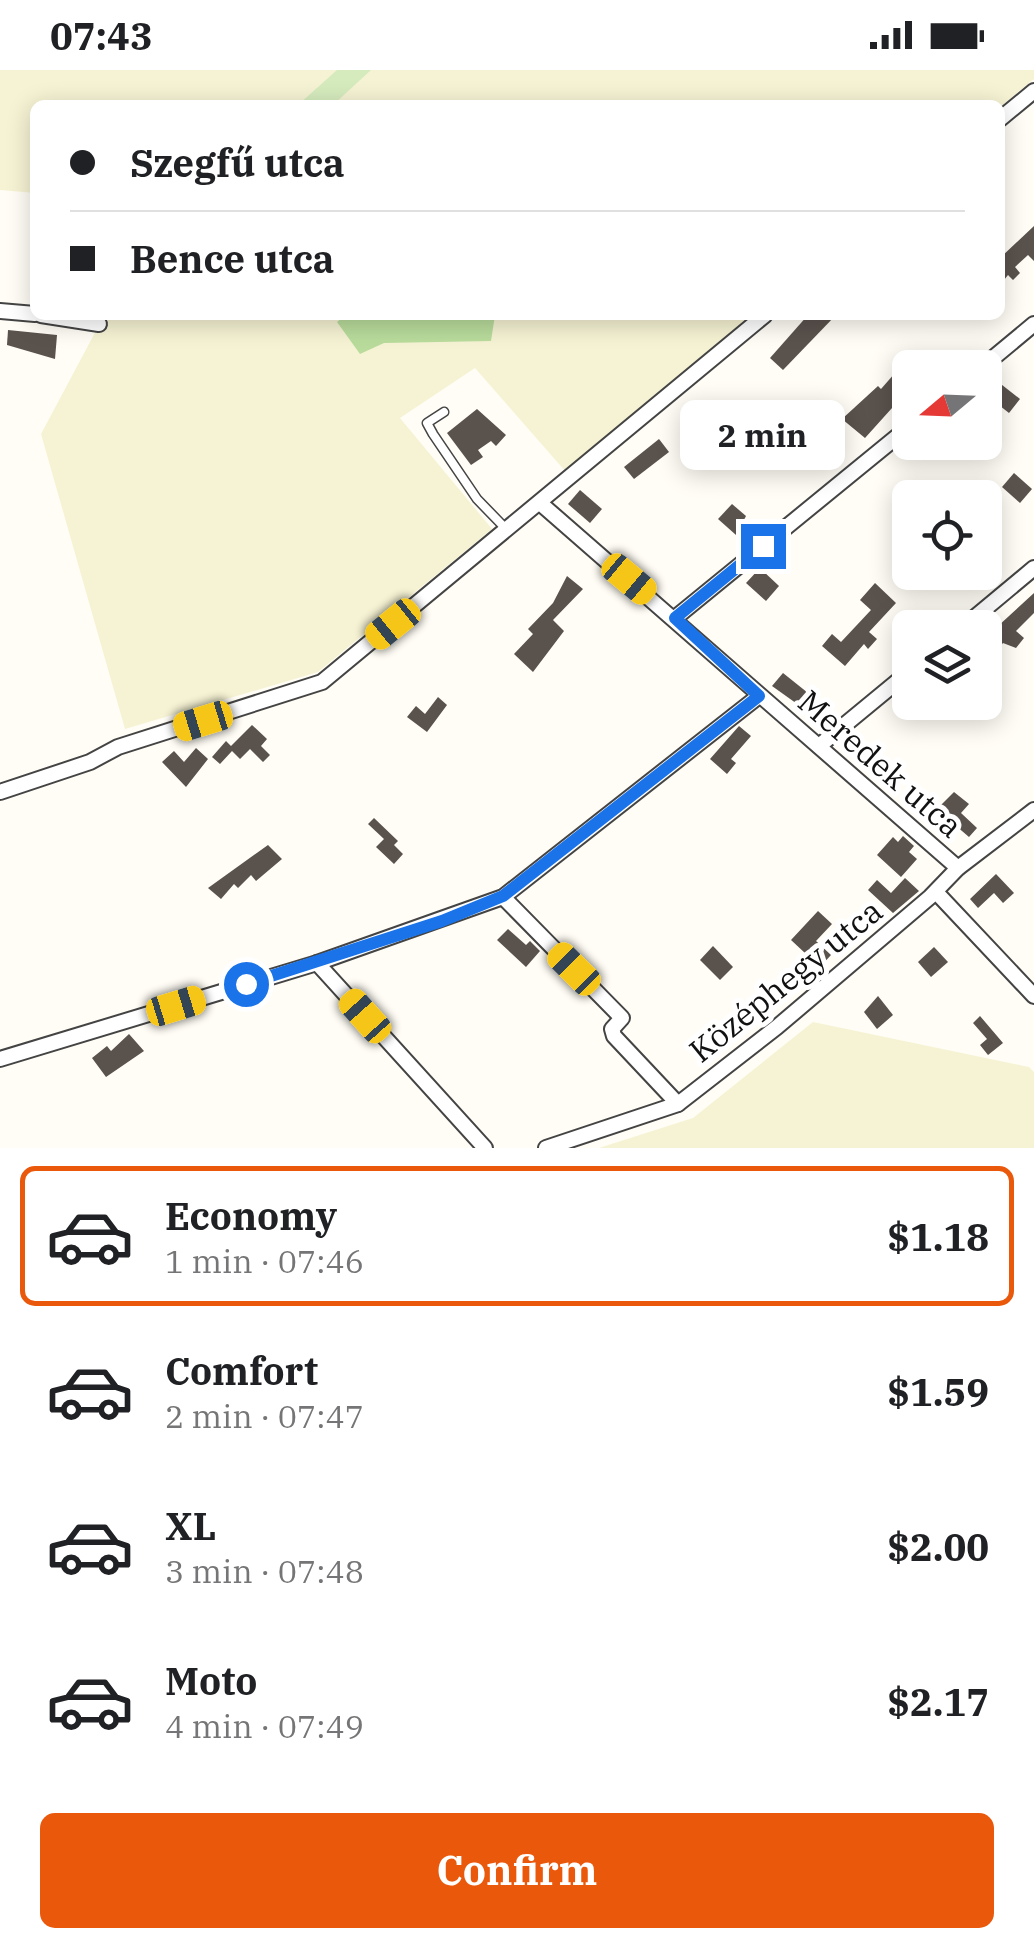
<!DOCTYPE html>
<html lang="en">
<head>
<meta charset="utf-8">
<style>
  :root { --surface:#fff; --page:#f2f2f2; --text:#202124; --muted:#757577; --line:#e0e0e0; --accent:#ea580c }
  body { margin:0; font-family:"IBM Plex Serif",serif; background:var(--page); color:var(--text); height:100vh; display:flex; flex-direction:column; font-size:38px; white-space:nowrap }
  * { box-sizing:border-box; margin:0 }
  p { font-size:32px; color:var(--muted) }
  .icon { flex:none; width:55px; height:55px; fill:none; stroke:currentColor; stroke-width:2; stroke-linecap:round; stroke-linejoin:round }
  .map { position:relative; height:1078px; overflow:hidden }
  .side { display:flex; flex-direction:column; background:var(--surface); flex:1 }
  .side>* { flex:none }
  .hud { position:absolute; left:30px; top:30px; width:975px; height:220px; border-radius:15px; box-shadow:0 5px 25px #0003; display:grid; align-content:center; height:220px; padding:0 40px; background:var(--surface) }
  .needle { width:65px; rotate:251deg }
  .tools { position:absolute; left:892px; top:280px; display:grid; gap:20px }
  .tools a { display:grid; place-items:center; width:110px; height:110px; border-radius:15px; background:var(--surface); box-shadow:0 5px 25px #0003; font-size:50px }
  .end { position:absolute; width:45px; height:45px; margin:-22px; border:12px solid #1a73e8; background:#fff; box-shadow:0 0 0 5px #fff }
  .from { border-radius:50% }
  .bubble { position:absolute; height:70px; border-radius:15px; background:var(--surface); box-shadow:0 5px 25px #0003; font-size:32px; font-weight:800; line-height:70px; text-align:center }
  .car { position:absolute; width:30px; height:60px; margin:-30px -15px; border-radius:12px; box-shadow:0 0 8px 2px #0007; background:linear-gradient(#f5c518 24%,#345 0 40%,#f5c518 0 76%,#345 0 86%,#f5c518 0) }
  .hud b { display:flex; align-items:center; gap:35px; height:95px; font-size:38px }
  .hud b+b { border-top:2px solid var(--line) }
  .hud i { width:25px; height:25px; background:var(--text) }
  ul { padding:18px 0 0; list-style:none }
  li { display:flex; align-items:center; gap:30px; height:140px; margin:0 20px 15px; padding:0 20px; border:5px solid transparent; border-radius:15px }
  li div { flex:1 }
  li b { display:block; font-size:38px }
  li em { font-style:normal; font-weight:800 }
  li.selected { border-color:var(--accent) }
  li>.icon { width:90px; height:90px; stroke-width:1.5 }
  .cta { display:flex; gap:20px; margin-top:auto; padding:20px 40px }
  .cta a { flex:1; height:115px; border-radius:15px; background:var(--accent); color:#fff; font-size:40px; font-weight:800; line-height:115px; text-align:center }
  .status { display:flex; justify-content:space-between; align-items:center; height:70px; padding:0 50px; background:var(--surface); direction:ltr }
  .status svg { height:28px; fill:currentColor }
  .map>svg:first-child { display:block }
  .farmland { fill:#f6f3d4 }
  .green { fill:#d5ebbd }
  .forest { fill:#b9dc9c }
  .building { fill:#5a524d }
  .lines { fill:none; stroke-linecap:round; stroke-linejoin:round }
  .lane-casing { stroke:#444; stroke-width:11 }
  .street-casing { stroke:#444; stroke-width:18 }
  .lane { stroke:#fff; stroke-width:8 }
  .street { stroke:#fff; stroke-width:14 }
  .route { stroke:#1a73e8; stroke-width:12 }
  .labels { text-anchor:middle; stroke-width:10; stroke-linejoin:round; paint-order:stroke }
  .street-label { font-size:32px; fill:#111; stroke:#fff }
</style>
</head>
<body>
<div class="status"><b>07:43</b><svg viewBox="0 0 49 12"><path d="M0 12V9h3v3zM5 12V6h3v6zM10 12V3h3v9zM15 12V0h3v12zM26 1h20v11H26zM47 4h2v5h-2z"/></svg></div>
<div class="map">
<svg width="1034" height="1078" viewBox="0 0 1034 1078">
  <rect width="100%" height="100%" fill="#fffdf5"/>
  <g class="farmland">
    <path d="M 0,0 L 1034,0 L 1034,9 L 1000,37 L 35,35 L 35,123 L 0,120 Z"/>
    <path d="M 110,245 L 753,245 L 566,402 L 475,298 L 400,348 L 492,459 L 318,602 L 125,659 L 41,364 L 98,257 Z"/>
    <path d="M 813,952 L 1029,997 L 1034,1002 L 1034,1078 L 599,1078 L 693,1048 Z"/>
  </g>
  <path class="green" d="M 337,0 L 371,0 L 333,35 L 298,35 Z"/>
  <path class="forest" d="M 346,245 L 495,245 L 491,271 L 384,273 L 360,284 L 337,252 Z"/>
  <g class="building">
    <path d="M 1034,156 L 1034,191 L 1028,185 L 1015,197 L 1020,203 L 1013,210 L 1008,205 L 1000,215 L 1000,188 Z"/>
    <path d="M 808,245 L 836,245 L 783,300 L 770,288 Z"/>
    <path d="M 8,260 L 57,265 L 55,289 L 7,275 Z"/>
    <path d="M 902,295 L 910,301 L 910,318 L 865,368 L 842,349 L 878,316 L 881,319 Z"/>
    <path d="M 997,311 L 1020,329 L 1009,343 L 995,332 L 985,343 L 985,326 Z"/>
    <path d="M 477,339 L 506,365 L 496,376 L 491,371 L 478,380 L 483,387 L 471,395 L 447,363 Z"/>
    <path d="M 659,369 L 669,382 L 634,409 L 624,397 Z"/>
    <path d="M 1014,403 L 1032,419 L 1020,433 L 1002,417 Z"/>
    <path d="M 580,420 L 602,439 L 590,453 L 568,434 Z"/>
    <path d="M 732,434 L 746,446 L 736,465 L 718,449 Z"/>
    <path d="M 760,498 L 779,516 L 766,531 L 746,513 Z"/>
    <path d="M 567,506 L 583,519 L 553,550 L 564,561 L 533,602 L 514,584 L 533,564 L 528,559 L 553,533 Z"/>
    <path d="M 875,513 L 896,533 L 869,562 L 877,569 L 868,579 L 864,574 L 845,596 L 822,576 L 832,564 L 841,572 L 871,540 L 860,530 Z"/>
    <path d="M 1034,523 L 1034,543 L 1016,561 L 1024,568 L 1016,578 L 1003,573 L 985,594 L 985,568 Z"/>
    <path d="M 783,603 L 823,635 L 814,646 L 772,616 Z"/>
    <path d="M 438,627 L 447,635 L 427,662 L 407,647 L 416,636 L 425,644 Z"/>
    <path d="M 252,655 L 267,669 L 261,676 L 270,685 L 263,692 L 250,679 L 240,689 L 232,681 L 220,694 L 212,687 L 226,671 L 231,676 Z"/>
    <path d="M 739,656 L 751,666 L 731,689 L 736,693 L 727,704 L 710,689 Z"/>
    <path d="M 196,678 L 208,689 L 186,717 L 162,692 L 174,681 L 184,692 Z"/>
    <path d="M 954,722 L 969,734 L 961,743 L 977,758 L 969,767 L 948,749 L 941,756 L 930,746 Z"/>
    <path d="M 374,748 L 398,771 L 394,775 L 403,784 L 394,794 L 376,777 L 384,769 L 368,754 Z"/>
    <path d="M 903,766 L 914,776 L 909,782 L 917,789 L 901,807 L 877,785 L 893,767 L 898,772 Z"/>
    <path d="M 268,775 L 282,789 L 256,811 L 251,805 L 238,818 L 234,814 L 221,829 L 208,818 Z"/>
    <path d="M 996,804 L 1014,823 L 1003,833 L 994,823 L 978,838 L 970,829 Z"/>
    <path d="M 905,808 L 919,821 L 893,843 L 868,820 L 877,810 L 891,823 Z"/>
    <path d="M 818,841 L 832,854 L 816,871 L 831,885 L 820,897 L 791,870 Z"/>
    <path d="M 508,859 L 526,875 L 530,871 L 540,881 L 526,897 L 497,870 Z"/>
    <path d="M 713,876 L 733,897 L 720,910 L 700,890 Z"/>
    <path d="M 934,877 L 948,892 L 931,907 L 918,892 Z"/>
    <path d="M 878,926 L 893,945 L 877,959 L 864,942 Z"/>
    <path d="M 980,946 L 1003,973 L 988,985 L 980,975 L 987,969 L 973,953 Z"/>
    <path d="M 129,964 L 144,981 L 106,1007 L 92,988 L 107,976 L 111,981 Z"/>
  </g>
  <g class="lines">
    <defs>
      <path id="lane" d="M 444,342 L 427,353 L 433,364 L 477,429 L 508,461"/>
      <g id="street">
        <path d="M 1000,49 L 1034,21"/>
        <path d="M 0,241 L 35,244"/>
        <path d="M 41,245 L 99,254"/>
        <path d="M 981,298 L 1034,254"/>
        <path d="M 540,433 L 958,798"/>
        <path d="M 675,548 L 910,356"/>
        <path d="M 962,558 L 1034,498"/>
        <path d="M 819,676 L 910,601"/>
        <path d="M 0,722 L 90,692 L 118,677 L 322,612 L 765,245"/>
        <path d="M 936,822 L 1034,926"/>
        <path d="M 503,827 L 622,948 L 612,959 L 614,966 L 678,1034"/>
        <path d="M 317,893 L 485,1078"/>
        <path d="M 0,989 L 317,893 L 503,827 L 759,626"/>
        <path d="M 546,1078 L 678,1034 L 777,957 L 930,827 L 958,798 L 1034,740"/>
      </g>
    </defs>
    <use href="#lane" class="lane-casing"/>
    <use href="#street" class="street-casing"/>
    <use href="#lane" class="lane"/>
    <use href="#street" class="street"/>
  </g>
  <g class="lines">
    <path class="route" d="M 246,914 L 442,851 L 503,826 L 759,626 L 675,548 L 763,476"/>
  </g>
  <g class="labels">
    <g class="street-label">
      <text transform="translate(880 694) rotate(41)" y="11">Meredek utca</text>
      <text transform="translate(786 911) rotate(-39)" y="11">Középhegy utca</text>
    </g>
  </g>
</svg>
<div class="tools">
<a><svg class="needle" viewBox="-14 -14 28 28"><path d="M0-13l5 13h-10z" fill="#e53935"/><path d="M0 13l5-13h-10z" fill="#757577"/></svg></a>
<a><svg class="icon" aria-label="locate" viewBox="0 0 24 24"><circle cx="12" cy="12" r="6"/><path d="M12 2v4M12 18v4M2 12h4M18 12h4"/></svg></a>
<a><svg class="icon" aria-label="layers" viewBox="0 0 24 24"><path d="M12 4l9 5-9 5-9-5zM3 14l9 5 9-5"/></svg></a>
</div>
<i class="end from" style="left:246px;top:914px"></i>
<i class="end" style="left:763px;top:476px"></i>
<div class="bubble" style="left:680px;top:330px;width:165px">2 min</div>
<i class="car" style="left:629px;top:509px;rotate:130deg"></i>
<i class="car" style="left:393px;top:554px;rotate:231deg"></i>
<i class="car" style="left:203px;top:651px;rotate:253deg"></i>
<i class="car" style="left:574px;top:899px;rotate:315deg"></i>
<i class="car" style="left:176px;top:936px;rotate:73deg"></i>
<i class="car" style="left:365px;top:946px;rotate:318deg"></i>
<div class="hud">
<b><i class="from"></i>Szegfű utca</b>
<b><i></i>Bence utca</b>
</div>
</div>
<section class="side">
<ul>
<li class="selected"><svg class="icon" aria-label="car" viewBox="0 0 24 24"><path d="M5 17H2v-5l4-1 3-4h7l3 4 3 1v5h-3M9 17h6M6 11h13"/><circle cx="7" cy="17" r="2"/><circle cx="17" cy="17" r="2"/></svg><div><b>Economy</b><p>1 min · 07:46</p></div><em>$1.18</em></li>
<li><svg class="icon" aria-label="car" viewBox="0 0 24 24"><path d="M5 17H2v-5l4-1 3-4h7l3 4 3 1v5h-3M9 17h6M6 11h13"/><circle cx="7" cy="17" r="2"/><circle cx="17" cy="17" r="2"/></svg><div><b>Comfort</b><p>2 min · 07:47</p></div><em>$1.59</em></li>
<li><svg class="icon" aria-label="car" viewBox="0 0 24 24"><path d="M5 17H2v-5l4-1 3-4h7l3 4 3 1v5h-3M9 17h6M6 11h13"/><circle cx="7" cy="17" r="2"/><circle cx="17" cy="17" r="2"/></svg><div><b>XL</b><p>3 min · 07:48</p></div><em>$2.00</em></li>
<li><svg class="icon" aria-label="car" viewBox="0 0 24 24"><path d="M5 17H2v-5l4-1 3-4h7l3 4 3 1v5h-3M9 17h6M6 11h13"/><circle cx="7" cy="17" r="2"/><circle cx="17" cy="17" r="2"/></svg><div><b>Moto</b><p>4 min · 07:49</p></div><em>$2.17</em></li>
</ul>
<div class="cta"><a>Confirm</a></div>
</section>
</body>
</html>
